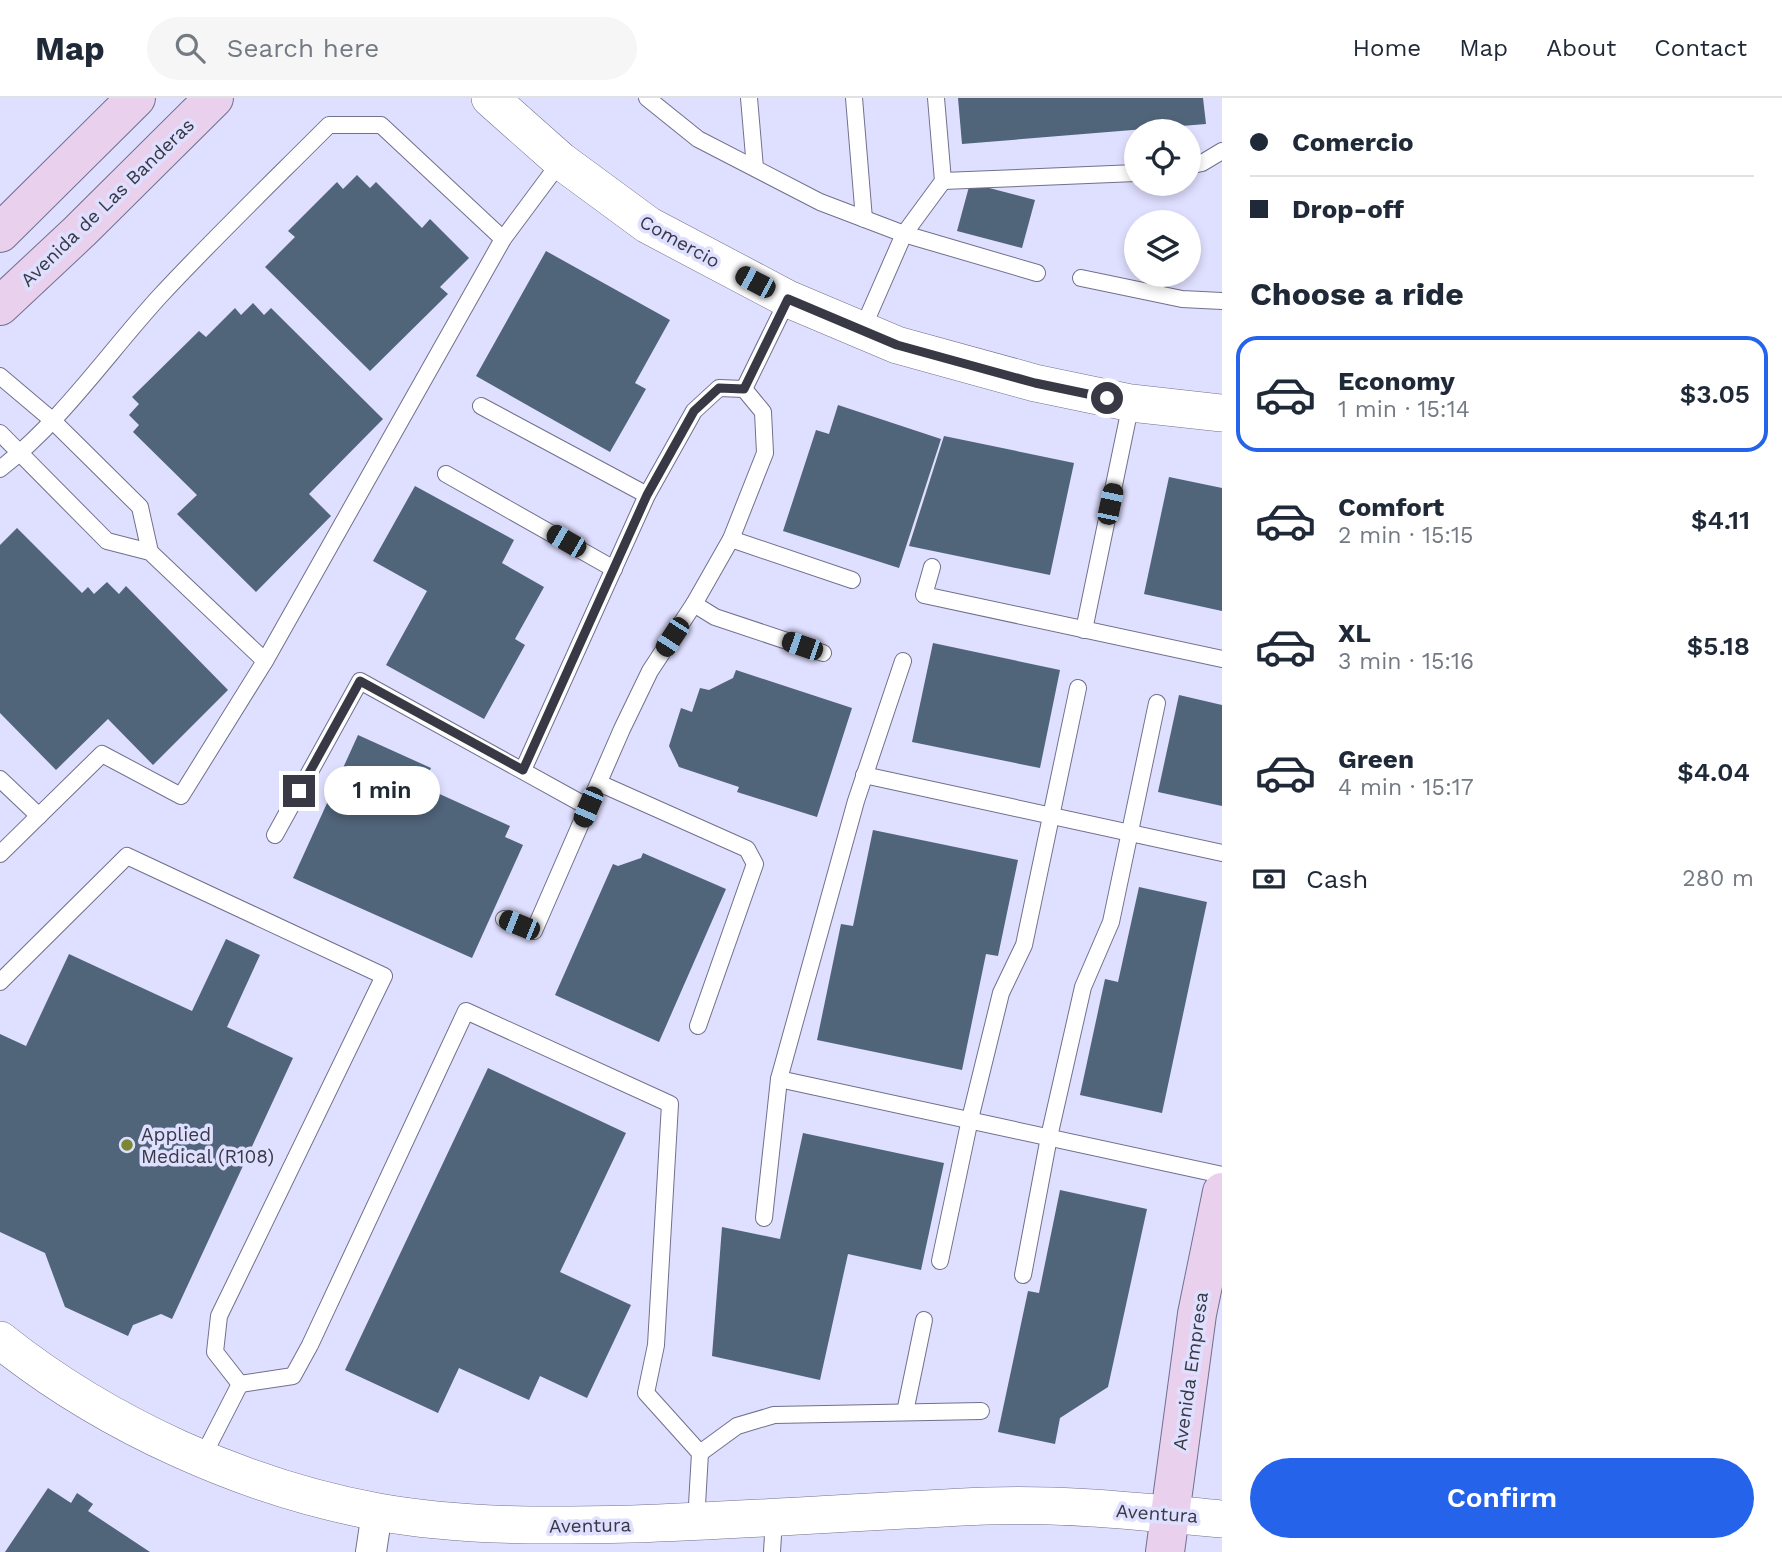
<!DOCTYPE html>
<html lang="en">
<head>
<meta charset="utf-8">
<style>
  :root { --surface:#fff; --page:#f6f6f7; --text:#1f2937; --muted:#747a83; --line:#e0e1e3; --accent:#2563eb }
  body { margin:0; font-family:"Work Sans",sans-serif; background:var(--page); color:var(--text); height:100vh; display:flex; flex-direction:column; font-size:26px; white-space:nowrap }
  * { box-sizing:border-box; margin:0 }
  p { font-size:23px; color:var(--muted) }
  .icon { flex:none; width:38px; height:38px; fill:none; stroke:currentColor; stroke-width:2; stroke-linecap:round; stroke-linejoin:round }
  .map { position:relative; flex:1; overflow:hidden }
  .side { display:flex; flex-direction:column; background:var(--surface); width:560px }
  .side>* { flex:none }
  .banner { display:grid; align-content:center; height:154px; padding:0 28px; background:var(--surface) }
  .controls { position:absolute; left:1124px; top:21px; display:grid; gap:14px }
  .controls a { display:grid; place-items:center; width:77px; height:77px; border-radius:50%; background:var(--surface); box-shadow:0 4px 10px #0003; font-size:35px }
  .end { position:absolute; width:32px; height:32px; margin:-16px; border:9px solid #393945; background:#fff; box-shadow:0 0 0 4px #fff }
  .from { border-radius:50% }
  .bubble { position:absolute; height:49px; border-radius:24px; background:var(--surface); box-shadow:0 4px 10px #0003; font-size:23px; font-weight:600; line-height:49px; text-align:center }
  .car { position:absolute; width:21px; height:42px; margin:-21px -10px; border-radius:9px; box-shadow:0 0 5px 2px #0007; background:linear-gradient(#222 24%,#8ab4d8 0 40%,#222 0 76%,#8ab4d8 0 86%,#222 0) }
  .banner b { display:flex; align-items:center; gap:24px; height:66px; font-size:26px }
  .banner b+b { border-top:2px solid var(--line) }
  .banner i { width:18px; height:18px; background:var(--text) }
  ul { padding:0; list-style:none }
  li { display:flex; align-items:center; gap:21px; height:116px; margin:0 14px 10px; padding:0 14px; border:4px solid transparent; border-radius:21px }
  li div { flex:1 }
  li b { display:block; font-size:26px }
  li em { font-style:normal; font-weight:600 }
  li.on { border-color:var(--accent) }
  li>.icon { width:63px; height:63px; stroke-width:1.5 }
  h2 { padding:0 28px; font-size:32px; line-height:84px }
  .pay { display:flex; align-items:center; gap:18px; height:77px; padding:0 28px; font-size:26px }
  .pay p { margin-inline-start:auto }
  .button { display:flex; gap:14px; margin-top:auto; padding:14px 28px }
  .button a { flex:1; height:80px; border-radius:42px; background:var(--accent); color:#fff; font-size:28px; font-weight:600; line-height:80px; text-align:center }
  header { display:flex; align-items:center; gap:42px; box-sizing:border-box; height:98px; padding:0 35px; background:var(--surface); border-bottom:2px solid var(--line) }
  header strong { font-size:33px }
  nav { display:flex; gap:38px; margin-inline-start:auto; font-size:24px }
  .search { width:490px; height:63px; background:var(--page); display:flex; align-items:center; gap:18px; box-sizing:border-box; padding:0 24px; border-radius:38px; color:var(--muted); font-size:26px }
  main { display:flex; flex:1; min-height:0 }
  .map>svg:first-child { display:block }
  .building { fill:#50647a }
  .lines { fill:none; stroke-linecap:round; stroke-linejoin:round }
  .service-casing { stroke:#71708d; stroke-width:18 }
  .minor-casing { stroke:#71708d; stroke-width:32 }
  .tertiary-casing { stroke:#71708d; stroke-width:38 }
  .secondary-casing { stroke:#71708d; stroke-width:40 }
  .service { stroke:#fff; stroke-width:16 }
  .minor { stroke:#fff; stroke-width:30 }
  .tertiary { stroke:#fff; stroke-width:37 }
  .secondary { stroke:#e9d1ee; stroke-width:38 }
  .route { stroke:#393945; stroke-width:9 }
  .poi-dot { fill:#7b8734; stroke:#dfdfff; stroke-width:2.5 }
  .labels { text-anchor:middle; stroke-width:7; stroke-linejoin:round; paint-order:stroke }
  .street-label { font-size:19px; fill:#393945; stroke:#dfdfff }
  .poi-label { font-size:19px; fill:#393945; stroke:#dfdfff; text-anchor:start }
</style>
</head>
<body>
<header>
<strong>Map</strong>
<div class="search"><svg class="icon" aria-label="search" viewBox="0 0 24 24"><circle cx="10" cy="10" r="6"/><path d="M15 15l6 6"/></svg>Search here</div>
<nav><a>Home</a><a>Map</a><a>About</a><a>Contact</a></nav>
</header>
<main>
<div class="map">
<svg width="1222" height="1454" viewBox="0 0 1222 1454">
  <rect width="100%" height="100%" fill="#dfdfff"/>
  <g class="building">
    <path d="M 958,0 L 1203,0 L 1206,26 L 962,46 Z"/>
    <path d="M 357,77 L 370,90 L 376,84 L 422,130 L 430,121 L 469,160 L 440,189 L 448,196 L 370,273 L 265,169 L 295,139 L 288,133 L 337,84 L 343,91 Z"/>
    <path d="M 970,85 L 1035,102 L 1022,150 L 957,133 Z"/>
    <path d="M 546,153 L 670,222 L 635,285 L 646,291 L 610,354 L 476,278 Z"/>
    <path d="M 253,205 L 264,217 L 271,210 L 383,321 L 309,396 L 331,418 L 256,494 L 177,416 L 197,397 L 133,334 L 139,327 L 129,317 L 139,306 L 132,299 L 199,233 L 206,239 L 235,210 L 241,217 Z"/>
    <path d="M 838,307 L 941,341 L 899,470 L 783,433 L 816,332 L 829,336 Z"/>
    <path d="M 944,338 L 1074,365 L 1050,477 L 909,448 Z"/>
    <path d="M 1169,379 L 1222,390 L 1222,513 L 1144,496 Z"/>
    <path d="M 415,388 L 514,442 L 502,465 L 544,489 L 515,541 L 525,547 L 484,621 L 386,567 L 427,493 L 373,463 Z"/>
    <path d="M 17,430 L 82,495 L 88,489 L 94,496 L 107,484 L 119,496 L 126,488 L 228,592 L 153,667 L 108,621 L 56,672 L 0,615 L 0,447 Z"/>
    <path d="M 933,545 L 1060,572 L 1040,670 L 912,644 Z"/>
    <path d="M 736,572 L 852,610 L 817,719 L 737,694 L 739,689 L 679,669 L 669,648 L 681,610 L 692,614 L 700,590 L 709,592 L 733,580 Z"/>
    <path d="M 1179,597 L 1222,607 L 1222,708 L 1158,694 Z"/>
    <path d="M 358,637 L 431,670 L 422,688 L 510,728 L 505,739 L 523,747 L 472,860 L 293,780 Z"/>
    <path d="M 873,732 L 1018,762 L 998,858 L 986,856 L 962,972 L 817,942 L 841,826 L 853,828 Z"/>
    <path d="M 643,755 L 726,791 L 659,944 L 555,897 L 613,766 L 618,768 L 641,760 Z"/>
    <path d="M 1139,789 L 1207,804 L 1162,1015 L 1080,997 L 1105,881 L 1118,884 Z"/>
    <path d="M 226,841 L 260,857 L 227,929 L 293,960 L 172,1221 L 161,1216 L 133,1227 L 128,1238 L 65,1209 L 45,1155 L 0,1134 L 0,936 L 26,948 L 69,856 L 192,913 Z"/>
    <path d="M 488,970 L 626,1035 L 560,1174 L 631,1207 L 587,1300 L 540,1278 L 529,1302 L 459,1270 L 438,1315 L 345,1272 Z"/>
    <path d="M 803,1035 L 944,1065 L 921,1172 L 848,1156 L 820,1282 L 712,1258 L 722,1129 L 780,1141 Z"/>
    <path d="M 1060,1092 L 1147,1111 L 1108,1289 L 1060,1320 L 1055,1346 L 998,1334 L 1028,1193 L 1039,1195 Z"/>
    <path d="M 48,1390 L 71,1405 L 77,1395 L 93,1406 L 88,1413 L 150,1454 L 5,1454 Z"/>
  </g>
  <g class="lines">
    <defs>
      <g id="service">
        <path d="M 647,0 L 698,41 L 820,104 L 904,136 L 1037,175"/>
        <path d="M 749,0 L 755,70"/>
        <path d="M 854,0 L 864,121"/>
        <path d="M 1188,68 L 1202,65 L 1222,53"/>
        <path d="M 943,83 L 1136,75"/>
        <path d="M 1081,180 L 1182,201 L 1222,203"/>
        <path d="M 862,232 L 904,136 L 943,83 L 936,0"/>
        <path d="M 0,278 L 52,322 L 140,409 L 150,454"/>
        <path d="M 744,291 L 788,201"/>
        <path d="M 481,308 L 647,397"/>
        <path d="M 0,335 L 107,443 L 150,454 L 265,563"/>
        <path d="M 0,371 C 62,323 107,256 160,198 C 214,140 272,84 329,27 L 381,27 L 503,141"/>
        <path d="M 446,376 L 614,471"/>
        <path d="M 731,441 L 852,482"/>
        <path d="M 932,469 L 924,497 L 1222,561"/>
        <path d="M 694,506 L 715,519 L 823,555"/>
        <path d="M 1084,532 L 1131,305"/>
        <path d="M 864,677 L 1222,755"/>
        <path d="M 0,681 L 39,718"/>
        <path d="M 599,685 L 747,751 L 755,766 L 698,928"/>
        <path d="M 275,737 L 360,583 L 588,709"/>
        <path d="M 0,756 L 102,656 L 181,698 L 265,563 L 503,141 L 561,63"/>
        <path d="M 504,821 L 534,833 L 622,631 L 650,573 L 694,506 L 731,441 L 765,355 L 763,314 L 744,291 L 719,290 L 694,313 L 647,397 L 523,672"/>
        <path d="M 0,884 L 127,758 L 384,878 L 219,1218 L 215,1254 L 240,1286"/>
        <path d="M 779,981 L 1222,1077"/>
        <path d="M 764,1120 L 779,981 L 856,703 L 903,563"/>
        <path d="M 940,1163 L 970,1021 L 1001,895 L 1024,847 L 1078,590"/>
        <path d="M 1023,1177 L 1049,1039 L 1083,889 L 1111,824 L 1157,605"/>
        <path d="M 240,1286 L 293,1278 L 310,1247 L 466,913 L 670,1006 L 656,1247 L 646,1295 L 700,1355 L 696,1424"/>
        <path d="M 905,1314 L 924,1222"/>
        <path d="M 700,1355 L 737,1328 L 774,1317 L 981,1313"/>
        <path d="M 202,1360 L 240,1286"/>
        <path d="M 772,1454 L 774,1420"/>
      </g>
      <path id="minor" d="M 371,1454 L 377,1414"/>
      <g id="tertiary">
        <path d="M 490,0 L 561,63 L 648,127 L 788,201 L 897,247 L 1035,285 L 1131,305 L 1222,315"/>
        <path d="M 0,1242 C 105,1326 245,1390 378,1414 C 462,1429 547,1428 632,1426 C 750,1422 869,1413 987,1408 C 1065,1405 1144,1414 1222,1421"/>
      </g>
      <g id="secondary">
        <path d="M 0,135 L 136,0"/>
        <path d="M 0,208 L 80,133 L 214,0"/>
        <path d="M 1165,1454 L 1197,1216 L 1222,1094"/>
      </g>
    </defs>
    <use href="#service" class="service-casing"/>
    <use href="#minor" class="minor-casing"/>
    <use href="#tertiary" class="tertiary-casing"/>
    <use href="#secondary" class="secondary-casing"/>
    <use href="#service" class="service"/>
    <use href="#minor" class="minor"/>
    <use href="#tertiary" class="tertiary"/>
    <use href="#secondary" class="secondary"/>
  </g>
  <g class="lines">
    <path class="route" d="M 299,693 L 360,583 L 523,672 L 647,397 L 694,313 L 719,290 L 744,291 L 788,201 L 897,247 L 1035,285 L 1107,300"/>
  </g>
  <circle class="poi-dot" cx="127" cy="1047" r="7"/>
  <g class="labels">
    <g class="street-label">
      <text transform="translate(107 104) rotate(-44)" y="7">Avenida de Las Banderas</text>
      <text transform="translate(680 143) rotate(29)" y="7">Comercio</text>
      <text transform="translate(1190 1273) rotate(-82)" y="7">Avenida Empresa</text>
      <text transform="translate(1157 1415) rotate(4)" y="7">Aventura</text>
      <text transform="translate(590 1427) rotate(-1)" y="7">Aventura</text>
    </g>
    <g class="poi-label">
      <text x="141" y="1043">Applied<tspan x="141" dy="22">Medical (R108)</tspan></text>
    </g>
  </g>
</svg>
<div class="controls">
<a><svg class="icon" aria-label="locate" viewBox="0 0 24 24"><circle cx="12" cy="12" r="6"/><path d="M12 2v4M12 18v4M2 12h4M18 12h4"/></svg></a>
<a><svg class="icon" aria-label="layers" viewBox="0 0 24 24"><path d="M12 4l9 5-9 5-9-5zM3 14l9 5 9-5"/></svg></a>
</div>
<i class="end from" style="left:1107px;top:300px"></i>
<i class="end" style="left:299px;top:693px"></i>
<div class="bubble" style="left:324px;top:668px;width:116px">1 min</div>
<i class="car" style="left:755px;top:184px;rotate:298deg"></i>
<i class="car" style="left:1110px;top:406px;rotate:12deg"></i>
<i class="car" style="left:566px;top:443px;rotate:300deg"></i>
<i class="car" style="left:672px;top:539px;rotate:213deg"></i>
<i class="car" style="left:802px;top:548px;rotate:289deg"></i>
<i class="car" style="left:588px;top:709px;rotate:203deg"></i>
<i class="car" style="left:519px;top:827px;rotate:292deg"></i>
</div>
<section class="side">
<div class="banner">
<b><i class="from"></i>Comercio</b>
<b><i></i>Drop-off</b>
</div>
<h2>Choose a ride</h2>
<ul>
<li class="on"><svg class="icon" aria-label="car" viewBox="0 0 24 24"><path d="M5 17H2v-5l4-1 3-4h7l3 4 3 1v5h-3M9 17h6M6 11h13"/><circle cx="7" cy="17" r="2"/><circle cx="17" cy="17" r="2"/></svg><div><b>Economy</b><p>1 min · 15:14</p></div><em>$3.05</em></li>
<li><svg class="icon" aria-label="car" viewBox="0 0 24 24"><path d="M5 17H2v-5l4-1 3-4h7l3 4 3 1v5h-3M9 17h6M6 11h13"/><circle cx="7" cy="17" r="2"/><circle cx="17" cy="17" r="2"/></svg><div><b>Comfort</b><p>2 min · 15:15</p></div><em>$4.11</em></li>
<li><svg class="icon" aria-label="car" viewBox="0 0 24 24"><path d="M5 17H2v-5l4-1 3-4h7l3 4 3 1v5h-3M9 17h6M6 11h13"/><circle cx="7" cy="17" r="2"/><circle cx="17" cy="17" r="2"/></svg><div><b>XL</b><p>3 min · 15:16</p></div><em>$5.18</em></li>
<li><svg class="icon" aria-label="car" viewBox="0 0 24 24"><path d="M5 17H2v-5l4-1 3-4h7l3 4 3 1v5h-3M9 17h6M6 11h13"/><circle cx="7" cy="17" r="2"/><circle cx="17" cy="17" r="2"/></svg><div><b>Green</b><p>4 min · 15:17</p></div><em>$4.04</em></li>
</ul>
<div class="pay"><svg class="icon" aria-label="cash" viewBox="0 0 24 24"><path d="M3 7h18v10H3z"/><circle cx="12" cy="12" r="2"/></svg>Cash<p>280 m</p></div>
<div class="button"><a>Confirm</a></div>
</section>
</main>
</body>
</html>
